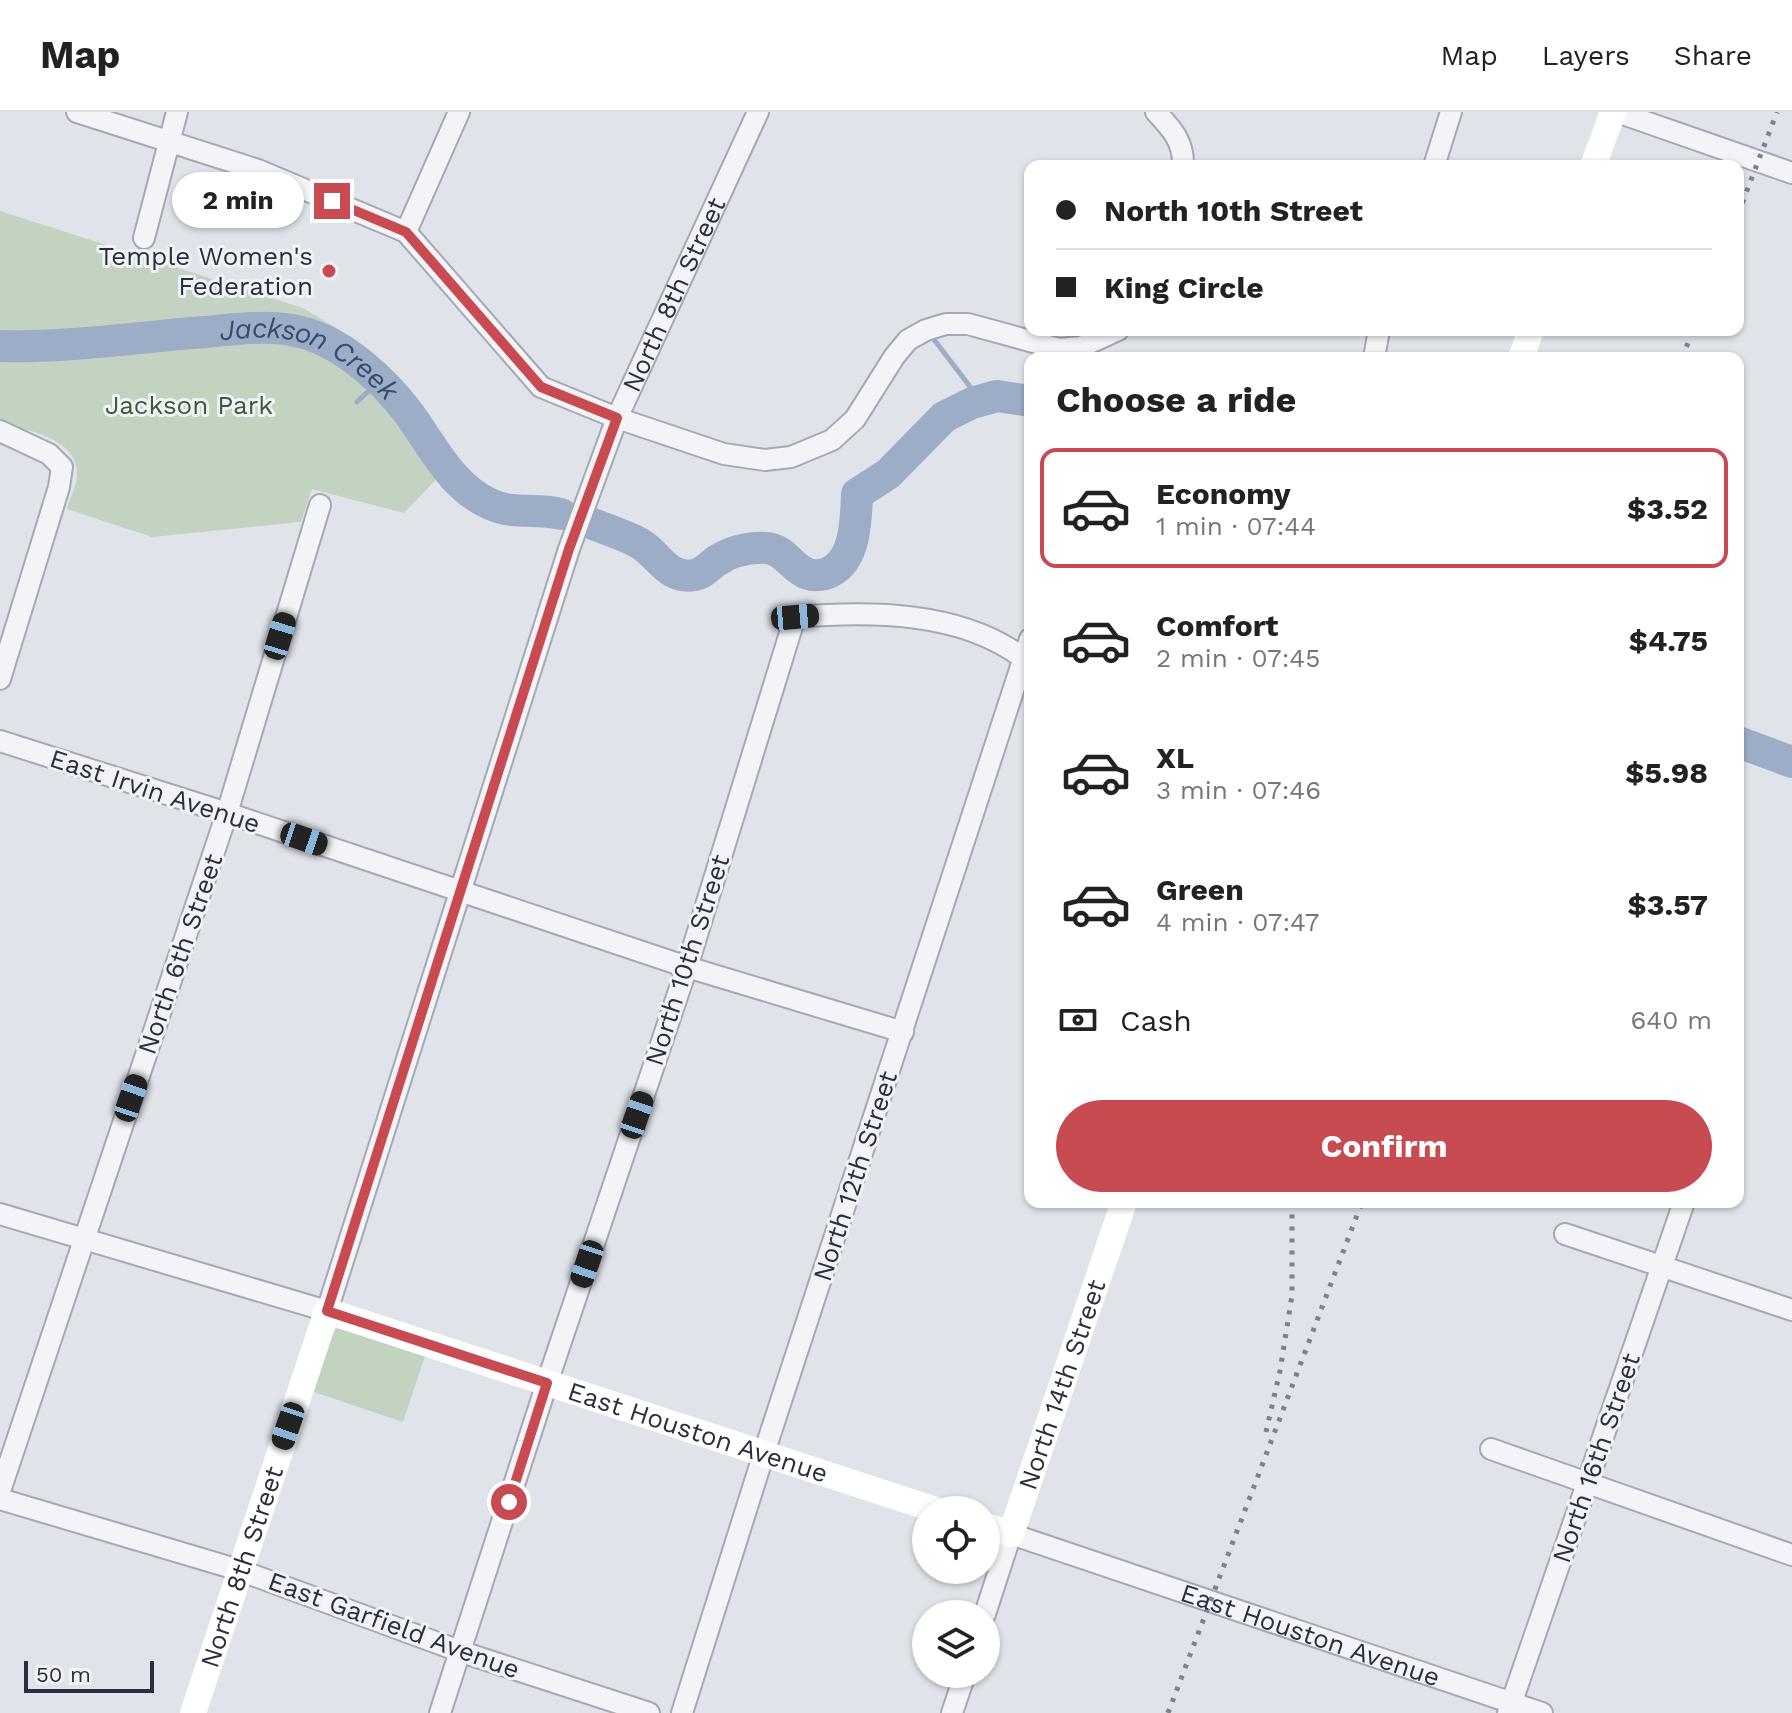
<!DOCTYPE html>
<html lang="en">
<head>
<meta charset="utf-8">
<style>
  :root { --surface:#fff; --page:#f6f6f6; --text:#222; --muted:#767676; --line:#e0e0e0; --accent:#c84b52 }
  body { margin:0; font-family:"Work Sans",sans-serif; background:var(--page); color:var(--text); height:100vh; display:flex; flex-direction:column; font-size:30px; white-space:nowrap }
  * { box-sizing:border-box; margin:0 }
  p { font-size:26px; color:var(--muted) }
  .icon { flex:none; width:44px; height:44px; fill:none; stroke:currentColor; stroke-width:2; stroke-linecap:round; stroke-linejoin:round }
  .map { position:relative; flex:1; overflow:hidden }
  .drawer { position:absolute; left:1024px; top:240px; width:720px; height:856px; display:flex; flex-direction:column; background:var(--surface); border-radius:16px; box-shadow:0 2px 6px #0004 }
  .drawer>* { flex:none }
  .top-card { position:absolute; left:1024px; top:48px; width:720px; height:176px; border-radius:16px; box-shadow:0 2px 6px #0004; display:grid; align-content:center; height:176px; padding:0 32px; background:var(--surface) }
  .controls { position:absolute; left:912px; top:1384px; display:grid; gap:16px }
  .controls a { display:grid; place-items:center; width:88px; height:88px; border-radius:50%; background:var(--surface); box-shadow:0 2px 6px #0004; font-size:40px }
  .scale { position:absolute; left:24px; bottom:20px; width:130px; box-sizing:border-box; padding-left:8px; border:4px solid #2a2f3f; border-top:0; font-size:22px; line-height:28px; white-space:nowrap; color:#2a2f3f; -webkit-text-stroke:6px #f0f2f6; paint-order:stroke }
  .end { position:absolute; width:36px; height:36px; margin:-18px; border:10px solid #c84b52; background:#fff; box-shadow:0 0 0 4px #fff }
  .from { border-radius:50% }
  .bubble { position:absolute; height:56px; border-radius:28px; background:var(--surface); box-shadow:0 2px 6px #0004; font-size:26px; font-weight:700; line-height:56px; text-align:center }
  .car { position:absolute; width:24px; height:48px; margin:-24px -12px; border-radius:10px; box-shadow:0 0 6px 2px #0007; background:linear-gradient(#222 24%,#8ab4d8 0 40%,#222 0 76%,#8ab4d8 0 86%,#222 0) }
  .top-card b { display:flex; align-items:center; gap:28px; height:76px; font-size:30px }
  .top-card b+b { border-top:2px solid var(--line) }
  .top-card i { width:20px; height:20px; background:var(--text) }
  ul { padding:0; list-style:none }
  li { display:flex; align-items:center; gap:24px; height:120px; margin:0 16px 12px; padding:0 16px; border:4px solid transparent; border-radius:16px }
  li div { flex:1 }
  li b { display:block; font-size:30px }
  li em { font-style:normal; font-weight:700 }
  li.on { border-color:var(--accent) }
  li>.icon { width:72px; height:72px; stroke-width:1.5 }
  h2 { padding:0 32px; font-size:36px; line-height:96px }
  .pay { display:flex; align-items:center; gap:20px; height:88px; padding:0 32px; font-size:30px }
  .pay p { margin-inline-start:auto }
  .action { display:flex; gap:16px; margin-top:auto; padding:16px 32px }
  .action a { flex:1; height:92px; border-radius:48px; background:var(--accent); color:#fff; font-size:32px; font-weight:700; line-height:92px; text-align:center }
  header { display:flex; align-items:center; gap:48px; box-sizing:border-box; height:112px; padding:0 40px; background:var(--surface); border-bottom:2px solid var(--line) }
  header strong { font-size:38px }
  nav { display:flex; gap:44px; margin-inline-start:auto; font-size:28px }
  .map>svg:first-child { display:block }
  .green { fill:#c4d2c2 }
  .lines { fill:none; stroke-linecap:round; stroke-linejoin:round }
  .stream { stroke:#9dadc7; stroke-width:5 }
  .river { stroke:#9dadc7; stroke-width:32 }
  .street-casing { stroke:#a6a9b3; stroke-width:24 }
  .street { stroke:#f3f4f7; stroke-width:20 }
  .secondary { stroke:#fff; stroke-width:26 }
  .rail { stroke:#7a8191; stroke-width:5; stroke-dasharray:4 8; stroke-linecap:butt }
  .route { stroke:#c84b52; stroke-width:10 }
  .poi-dot { fill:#c84b52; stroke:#f0f2f6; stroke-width:3 }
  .labels { text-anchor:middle; stroke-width:6; stroke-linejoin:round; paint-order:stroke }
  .poi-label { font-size:26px; fill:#2a2f3f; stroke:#f0f2f6; text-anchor:end }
  .street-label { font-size:26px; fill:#2a2f3f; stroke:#f0f2f6 }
  .park-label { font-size:26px; fill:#3b5a37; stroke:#f0f2f6 }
  .water-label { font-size:28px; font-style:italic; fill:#354b71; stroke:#f0f2f6 }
</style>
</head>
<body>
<header>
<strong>Map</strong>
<nav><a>Map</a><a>Layers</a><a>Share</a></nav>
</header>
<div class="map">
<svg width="1792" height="1601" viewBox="0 0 1792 1601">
  <rect width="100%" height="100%" fill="#e0e3e9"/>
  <g class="green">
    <path d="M 0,99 L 303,196 L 351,225 L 451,352 L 404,401 L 312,377 L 301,410 L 152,425 L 67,397 C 70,386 78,371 77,360 C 76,325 25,318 0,311 Z"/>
    <path d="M 342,1215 L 426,1241 L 403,1310 L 311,1279 L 331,1219 Z"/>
  </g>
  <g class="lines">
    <g class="stream">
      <path d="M 929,221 L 981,289"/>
      <path d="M 357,290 L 379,269"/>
    </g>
    <g class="river">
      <path id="s1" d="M 0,234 C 68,236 137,225 205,220 C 239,217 275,211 308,222 C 346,234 383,268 407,299 C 432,332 450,374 490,392 C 516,404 537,395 561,402"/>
      <path d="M 593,412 C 608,418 625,423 639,431 C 659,442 667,468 694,463 C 702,462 709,455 715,450 C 731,439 747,435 767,436 C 783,438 789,451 802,459 C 809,464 817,464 825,462 C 856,452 856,409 857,382 L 888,362 L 944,305 L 972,291 L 997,284 L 1030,289"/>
      <path d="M 1738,630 L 1792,650"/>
    </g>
    <defs>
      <g id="street">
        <path d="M 77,0 L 258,58 L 406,120 L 541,275 L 617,306 L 724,342 L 765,348 L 791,345 L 832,328 L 855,307 L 894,245 L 908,228 L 926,218 L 946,212 L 968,212 L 1059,237 L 1081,235 L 1118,218"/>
        <path d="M 1156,0 C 1172,17 1184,30 1183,54"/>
        <path d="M 1617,0 L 1792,61"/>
        <path d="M 1434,54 L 1451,0"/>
        <path d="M 406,120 L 459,0"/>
        <path d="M 144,126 L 177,0"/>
        <path d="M 1374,246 L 1379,218"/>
        <path d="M 0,319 L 49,342 L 62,355 L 59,375 L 0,567"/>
        <path d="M 0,629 L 227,701 L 687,855 L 903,920"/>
        <path id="s2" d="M 0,1102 L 327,1199 L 569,437 L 617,306 L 758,0"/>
        <path d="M 1565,1122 L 1792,1198"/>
        <path d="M 1491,1337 L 1792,1443"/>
        <path d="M 0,1379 L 227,701 L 320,393"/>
        <path d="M 0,1387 L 239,1458 L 462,1540 L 649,1601"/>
        <path id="s3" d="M 985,1502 L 1011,1422 L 1542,1601"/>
        <path d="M 440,1601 L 547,1271 L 687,855 L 795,505 C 870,499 961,499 1023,546"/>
        <path d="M 682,1601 L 764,1341 L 1030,527"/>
        <path d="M 952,1601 L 965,1562"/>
        <path d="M 1508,1601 L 1684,1090"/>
      </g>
    </defs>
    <use href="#street" class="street-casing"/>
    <use href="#street" class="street"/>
    <g class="secondary">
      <path d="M 1593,54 L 1613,0"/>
      <path d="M 1521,246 L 1531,218"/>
      <path id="s4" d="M 986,1414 L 1011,1422 L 1124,1090"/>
      <path id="s5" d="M 193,1601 L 327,1199 L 936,1398"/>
    </g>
    <g class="rail">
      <path d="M 1738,102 L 1777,0"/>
      <path d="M 1682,246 L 1693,218"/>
      <path d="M 1266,1320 L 1280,1259 L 1292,1183 L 1292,1090"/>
      <path d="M 1168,1601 L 1362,1090"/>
    </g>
  </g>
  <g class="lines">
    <path class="route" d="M 332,89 L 406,120 L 541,275 L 617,306 L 569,437 L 327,1199 L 547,1271 L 509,1390"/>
  </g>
  <circle class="poi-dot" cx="329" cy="159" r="8"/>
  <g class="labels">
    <g class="poi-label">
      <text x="313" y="153">Temple Women's<tspan x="313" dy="30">Federation</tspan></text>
    </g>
    <g class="street-label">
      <text dy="9" stroke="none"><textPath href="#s2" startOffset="1416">North 8th Street</textPath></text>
      <text transform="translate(155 679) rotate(18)" y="9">East Irvin Avenue</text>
      <text transform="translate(180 842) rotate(-71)" y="9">North 6th Street</text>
      <text transform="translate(687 848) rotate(-72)" y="9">North 10th Street</text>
      <text transform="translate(855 1064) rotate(-72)" y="9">North 12th Street</text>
      <text dy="9" stroke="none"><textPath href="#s4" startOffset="184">North 14th Street</textPath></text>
      <text dy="9" stroke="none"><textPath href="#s5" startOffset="814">East Houston Avenue</textPath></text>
      <text transform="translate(1596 1346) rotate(-71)" y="9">North 16th Street</text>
      <text dy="9" stroke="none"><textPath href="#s5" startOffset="154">North 8th Street</textPath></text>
      <text transform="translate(394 1513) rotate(20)" y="9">East Garfield Avenue</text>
      <text dy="9" stroke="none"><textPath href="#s3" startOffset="400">East Houston Avenue</textPath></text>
    </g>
    <g class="park-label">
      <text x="189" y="302">Jackson Park</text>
    </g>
    <g class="water-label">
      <text dy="10" stroke="none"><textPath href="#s1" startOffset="318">Jackson Creek</textPath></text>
    </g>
  </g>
</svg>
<div class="controls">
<a><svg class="icon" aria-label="locate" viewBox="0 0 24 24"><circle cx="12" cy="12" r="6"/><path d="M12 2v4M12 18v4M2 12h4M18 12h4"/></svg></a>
<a><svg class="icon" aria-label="layers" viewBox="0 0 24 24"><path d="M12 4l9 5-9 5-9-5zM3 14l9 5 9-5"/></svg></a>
</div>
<div class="scale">50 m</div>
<i class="end from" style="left:509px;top:1390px"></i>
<i class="end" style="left:332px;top:89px"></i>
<div class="bubble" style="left:172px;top:60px;width:132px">2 min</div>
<i class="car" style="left:795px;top:505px;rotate:85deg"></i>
<i class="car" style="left:280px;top:524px;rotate:17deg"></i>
<i class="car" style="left:304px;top:727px;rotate:109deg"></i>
<i class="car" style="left:131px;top:986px;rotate:19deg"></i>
<i class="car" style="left:637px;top:1003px;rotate:19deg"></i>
<i class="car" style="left:587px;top:1152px;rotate:199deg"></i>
<i class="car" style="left:288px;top:1314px;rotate:199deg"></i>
<div class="top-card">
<b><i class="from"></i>North 10th Street</b>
<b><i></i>King Circle</b>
</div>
<section class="drawer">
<h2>Choose a ride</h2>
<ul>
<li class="on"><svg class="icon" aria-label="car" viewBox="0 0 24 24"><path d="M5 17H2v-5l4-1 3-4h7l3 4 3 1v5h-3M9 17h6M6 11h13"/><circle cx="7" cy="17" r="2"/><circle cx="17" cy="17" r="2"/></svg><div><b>Economy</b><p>1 min · 07:44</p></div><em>$3.52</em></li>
<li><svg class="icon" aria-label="car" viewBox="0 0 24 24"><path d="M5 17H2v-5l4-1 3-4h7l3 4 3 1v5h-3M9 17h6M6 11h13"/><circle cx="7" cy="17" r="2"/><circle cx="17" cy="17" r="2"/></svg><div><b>Comfort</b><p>2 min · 07:45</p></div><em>$4.75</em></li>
<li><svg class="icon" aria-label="car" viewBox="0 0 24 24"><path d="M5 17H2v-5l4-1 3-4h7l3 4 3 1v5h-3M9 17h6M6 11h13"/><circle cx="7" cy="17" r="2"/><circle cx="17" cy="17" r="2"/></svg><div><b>XL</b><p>3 min · 07:46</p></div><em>$5.98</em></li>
<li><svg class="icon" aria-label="car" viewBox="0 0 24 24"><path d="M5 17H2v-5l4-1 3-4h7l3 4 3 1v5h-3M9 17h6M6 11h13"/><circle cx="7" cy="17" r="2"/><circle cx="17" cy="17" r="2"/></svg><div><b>Green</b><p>4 min · 07:47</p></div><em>$3.57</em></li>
</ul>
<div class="pay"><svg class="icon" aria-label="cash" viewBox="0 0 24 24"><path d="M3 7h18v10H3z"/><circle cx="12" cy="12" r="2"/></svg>Cash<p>640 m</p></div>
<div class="action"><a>Confirm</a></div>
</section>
</div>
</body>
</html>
